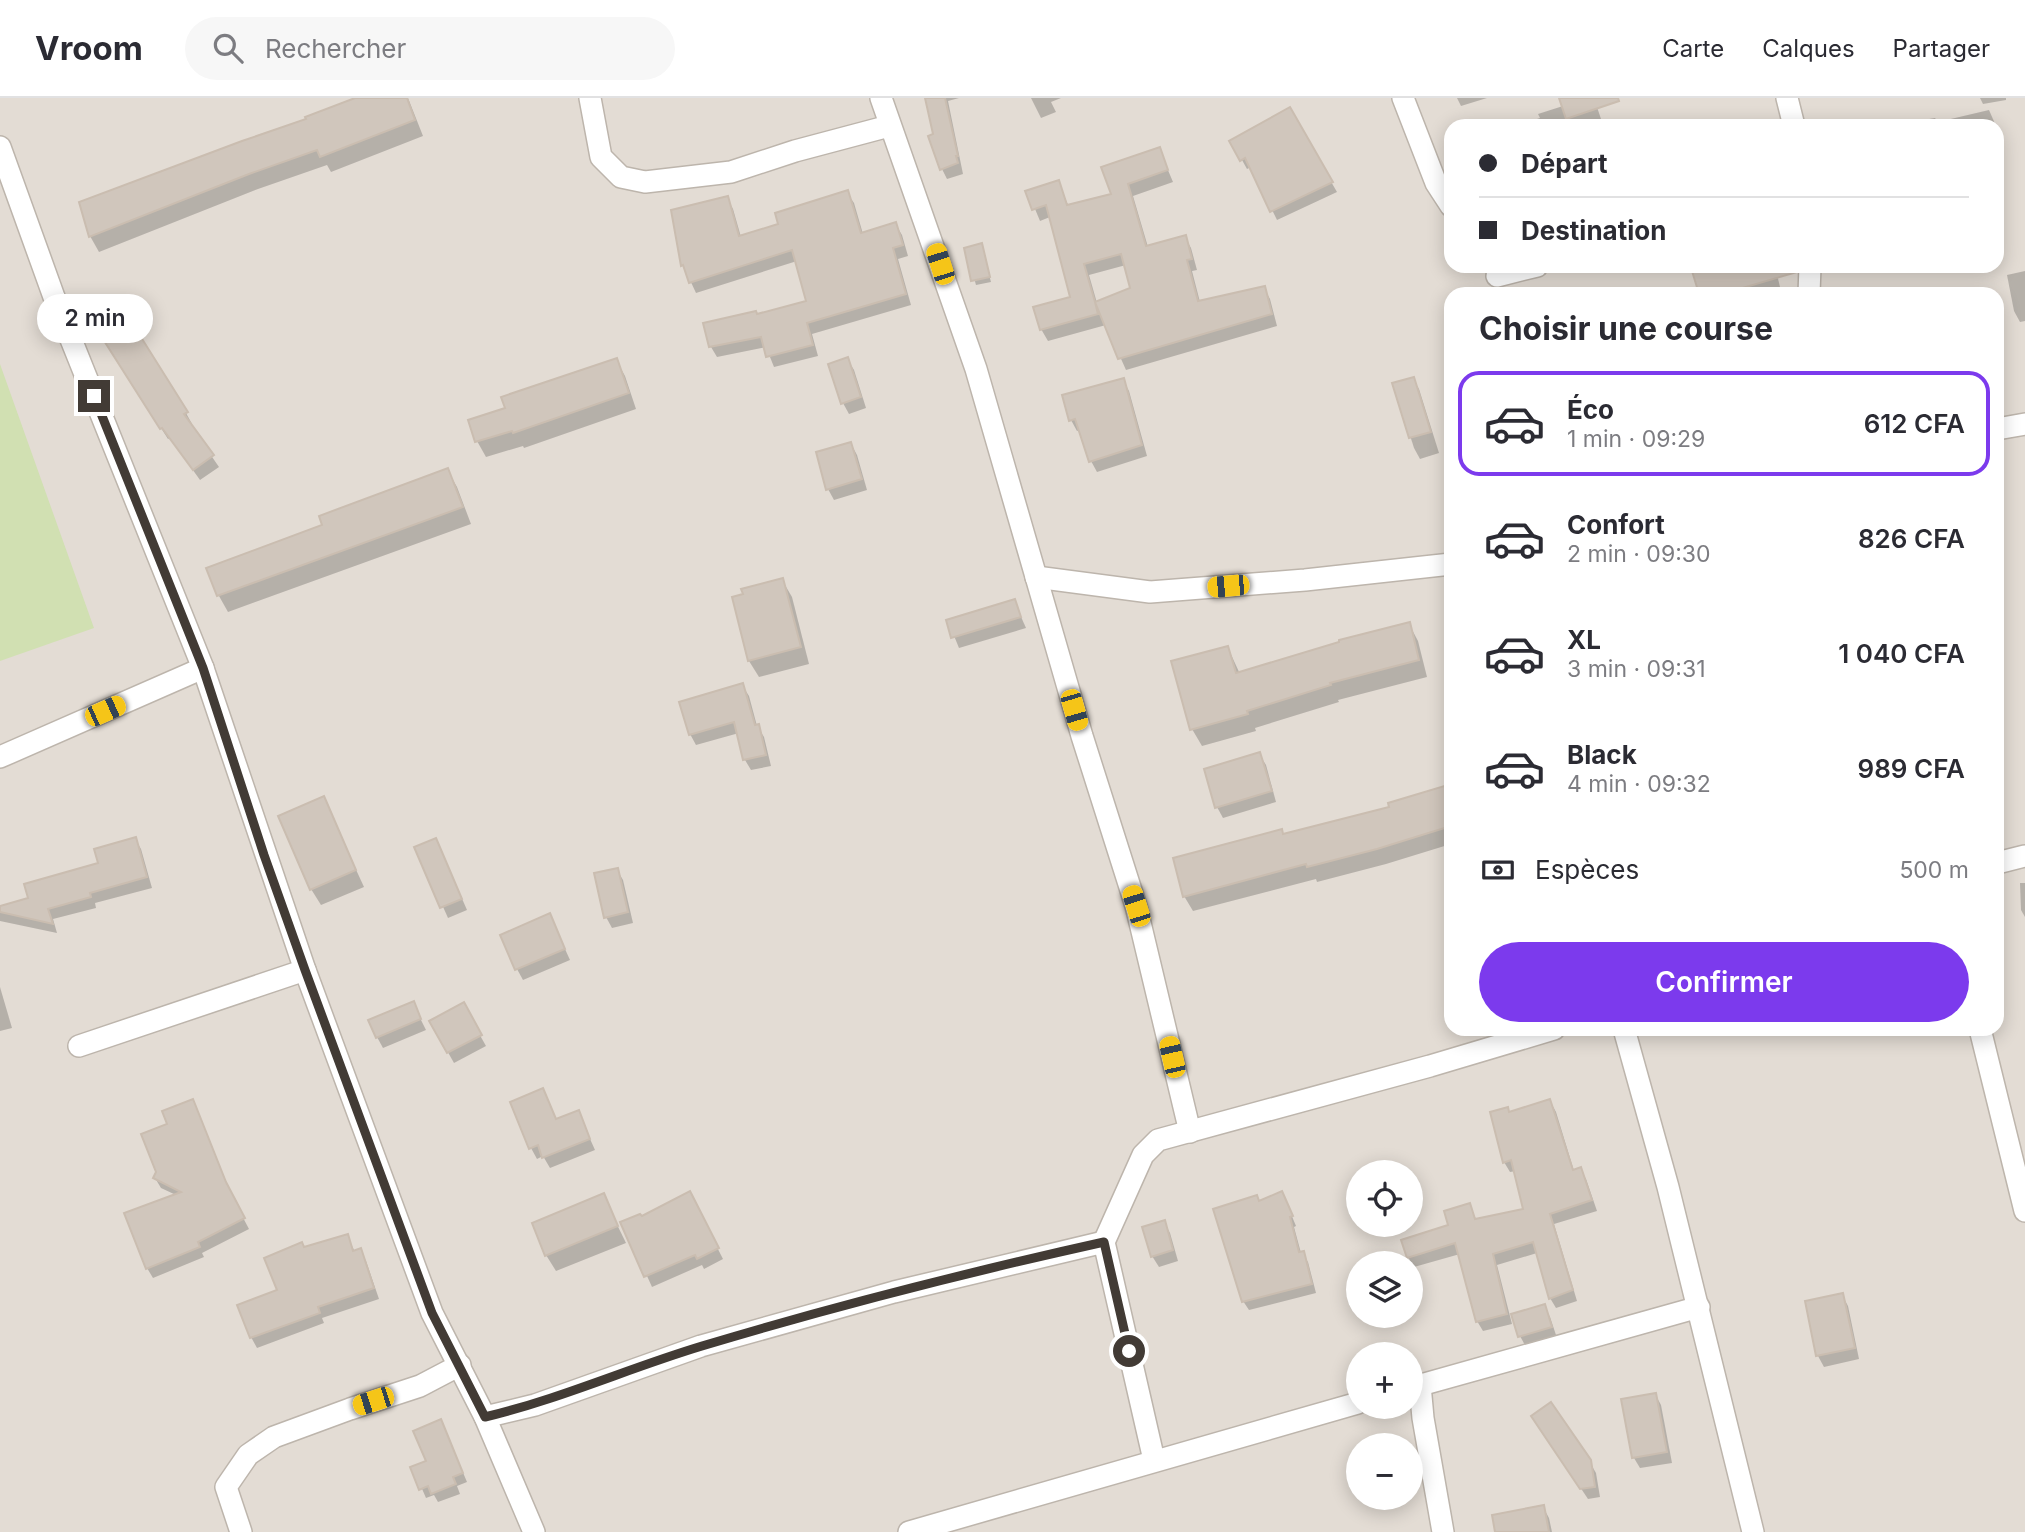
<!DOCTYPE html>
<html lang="fr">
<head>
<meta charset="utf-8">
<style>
  :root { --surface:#fff; --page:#f7f7f7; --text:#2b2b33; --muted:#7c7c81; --line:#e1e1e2; --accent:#7c3aed }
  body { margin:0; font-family:Inter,sans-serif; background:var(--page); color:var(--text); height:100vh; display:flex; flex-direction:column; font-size:26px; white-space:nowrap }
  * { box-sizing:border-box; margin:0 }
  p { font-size:23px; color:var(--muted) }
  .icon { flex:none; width:38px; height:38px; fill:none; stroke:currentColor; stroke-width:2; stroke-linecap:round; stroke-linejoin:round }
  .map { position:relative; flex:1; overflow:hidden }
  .drawer { position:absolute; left:1444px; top:189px; width:560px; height:749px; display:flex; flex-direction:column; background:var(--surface); border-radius:21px; box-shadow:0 4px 18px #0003 }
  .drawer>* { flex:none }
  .banner { position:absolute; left:1444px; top:21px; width:560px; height:154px; border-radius:21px; box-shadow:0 4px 18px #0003; display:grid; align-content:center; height:154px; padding:0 35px; background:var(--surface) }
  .buttons { position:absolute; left:1346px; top:1062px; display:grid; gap:14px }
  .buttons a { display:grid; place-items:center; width:77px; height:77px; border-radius:50%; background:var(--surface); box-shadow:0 4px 18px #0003; font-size:35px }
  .end { position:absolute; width:32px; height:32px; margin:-16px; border:9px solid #423b35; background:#fff; box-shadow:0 0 0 4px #fff }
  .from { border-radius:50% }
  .bubble { position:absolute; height:49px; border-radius:24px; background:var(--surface); box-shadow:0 4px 18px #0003; font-size:23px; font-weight:600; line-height:49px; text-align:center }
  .car { position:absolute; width:21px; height:42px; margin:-21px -10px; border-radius:9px; box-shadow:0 0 5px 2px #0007; background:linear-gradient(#f5c518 24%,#345 0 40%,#f5c518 0 76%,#345 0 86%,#f5c518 0) }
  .banner b { display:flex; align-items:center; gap:24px; height:66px; font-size:26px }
  .banner b+b { border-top:2px solid var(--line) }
  .banner i { width:18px; height:18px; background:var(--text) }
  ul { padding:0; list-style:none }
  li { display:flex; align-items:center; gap:21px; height:105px; margin:0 14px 10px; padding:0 21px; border:4px solid transparent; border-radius:21px }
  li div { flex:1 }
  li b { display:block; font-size:26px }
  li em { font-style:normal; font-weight:600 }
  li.on { border-color:var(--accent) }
  li>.icon { width:63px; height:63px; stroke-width:1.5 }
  h2 { padding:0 35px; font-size:32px; line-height:84px }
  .pay { display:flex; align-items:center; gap:18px; height:77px; padding:0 35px; font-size:26px }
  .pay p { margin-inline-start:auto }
  .cta { display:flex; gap:14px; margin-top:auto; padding:14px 35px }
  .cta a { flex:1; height:80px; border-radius:42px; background:var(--accent); color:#fff; font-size:28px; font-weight:600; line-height:80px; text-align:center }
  header { display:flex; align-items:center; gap:42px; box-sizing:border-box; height:98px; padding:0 35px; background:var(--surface); border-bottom:2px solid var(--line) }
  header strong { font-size:33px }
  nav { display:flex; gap:38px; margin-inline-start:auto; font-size:24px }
  .search { width:490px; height:63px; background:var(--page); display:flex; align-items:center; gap:18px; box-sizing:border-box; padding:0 24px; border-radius:38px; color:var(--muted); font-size:26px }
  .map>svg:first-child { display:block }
  .residential { fill:#e3dcd4; fill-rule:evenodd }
  .green { fill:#d1e0b2 }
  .shadow { fill:#0003; fill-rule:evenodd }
  .building { fill:#d0c6bc; stroke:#cabdb0; stroke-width:2; fill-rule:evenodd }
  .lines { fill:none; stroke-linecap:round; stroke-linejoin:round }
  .street-casing { stroke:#bdb5ac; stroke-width:24 }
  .street { stroke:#fff; stroke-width:21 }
  .route { stroke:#423b35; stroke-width:9 }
</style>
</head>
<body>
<header>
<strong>Vroom</strong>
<div class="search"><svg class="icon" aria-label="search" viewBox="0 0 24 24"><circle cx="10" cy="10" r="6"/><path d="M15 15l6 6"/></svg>Rechercher</div>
<nav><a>Carte</a><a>Calques</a><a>Partager</a></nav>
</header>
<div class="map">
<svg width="2025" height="1434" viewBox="0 0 2025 1434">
  <rect width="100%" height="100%" fill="#f0ebe5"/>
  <path class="residential" d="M 0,0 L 2025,0 L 2025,1434 L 0,1434 ZM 1451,28 L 1997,28 L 1997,168 L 1451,168 ZM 1451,196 L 1997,196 L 1997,931 L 1451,931 ZM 1358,1074 L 1410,1074 L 1410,1127 L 1358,1127 ZM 1358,1166 L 1410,1166 L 1410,1218 L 1358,1218 ZM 1358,1256 L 1410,1256 L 1410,1309 L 1358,1309 ZM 1358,1348 L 1410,1348 L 1410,1400 L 1358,1400 Z"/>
  <path class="green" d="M 0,266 L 94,530 L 0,563 Z"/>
  <g class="shadow">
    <path d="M 360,0 L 408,0 L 423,38 L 331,74 L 327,67 L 258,91 L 99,154 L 90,138 L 308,22 Z"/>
    <path d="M 927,0 L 959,0 L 948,3 L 963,76 L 947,81 L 942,71 Z"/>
    <path d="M 1031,0 L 1061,0 L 1051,4 L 1056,14 L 1041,20 Z"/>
    <path d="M 1457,0 L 1487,0 L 1461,8 Z"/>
    <path d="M 1561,0 L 1594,0 L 1601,21 L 1582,28 L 1572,28 L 1568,21 L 1569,28 L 1516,28 L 1540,20 L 1538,16 L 1563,8 Z"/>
    <path d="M 1980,0 L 2006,0 L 2006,2 L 1983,6 Z"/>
    <path d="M 1289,11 L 1337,94 L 1277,122 L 1251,69 L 1247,71 L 1232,44 Z"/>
    <path d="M 1989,12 L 1996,28 L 1889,28 L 1935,20 L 1938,24 Z"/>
    <path d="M 1997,32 L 2000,53 L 1997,53 Z"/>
    <path d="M 1159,51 L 1173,84 L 1133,98 L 1148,149 L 1185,139 L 1191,150 L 1197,172 L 1192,173 L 1200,204 L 1264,190 L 1270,201 L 1277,228 L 1126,272 L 1106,227 L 1048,243 L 1041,231 L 1072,200 L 1050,119 L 1040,123 L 1028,94 L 1058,84 L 1069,109 L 1113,97 ZM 1126,167 L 1132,191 L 1097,205 L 1089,177 Z"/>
    <path d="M 847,95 L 854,105 L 863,136 L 896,127 L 902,137 L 908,158 L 898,161 L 911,207 L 812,236 L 818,258 L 774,269 L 766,249 L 717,259 L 711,249 L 705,226 L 757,218 L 808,204 L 797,163 L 696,195 L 683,167 L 673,113 L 727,100 L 733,111 L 741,139 L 780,127 Z"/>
    <path d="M 1997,144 L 2000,166 L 1997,167 Z"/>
    <path d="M 981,147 L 991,184 L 976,187 L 966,151 Z"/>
    <path d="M 1713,168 L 1775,168 L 1780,189 L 1756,196 L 1700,196 Z"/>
    <path d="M 1963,168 L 1990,168 L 1966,172 Z"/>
    <path d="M 2025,173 L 2025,223 L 2020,224 L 2014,213 L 2007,177 Z"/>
    <path d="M 116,204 L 186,315 L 192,326 L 190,327 L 219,369 L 200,382 L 170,340 L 168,341 L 97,230 Z"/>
    <path d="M 847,261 L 854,272 L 866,310 L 849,316 L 843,305 Z"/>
    <path d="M 616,262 L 625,278 L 636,311 L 524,350 L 523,348 L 486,359 L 477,343 L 507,311 Z"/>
    <path d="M 1413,281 L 1419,291 L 1439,355 L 1420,361 L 1414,350 L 1394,287 Z"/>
    <path d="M 1123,282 L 1129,293 L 1147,358 L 1097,374 L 1091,363 L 1080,332 L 1077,333 L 1071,322 Z"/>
    <path d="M 851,346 L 857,357 L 867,392 L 834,402 L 828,391 Z"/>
    <path d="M 447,372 L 457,389 L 471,426 L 228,514 L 219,498 L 209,471 L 324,428 Z"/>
    <path d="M 782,482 L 792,499 L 809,566 L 759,579 L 749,563 Z"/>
    <path d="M 1014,503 L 1026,530 L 959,550 L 948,523 Z"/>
    <path d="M 1409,526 L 1418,543 L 1427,579 L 1338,602 L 1339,604 L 1255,630 L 1256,633 L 1202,648 L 1192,631 L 1174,565 L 1228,550 L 1240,576 Z"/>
    <path d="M 742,587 L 749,598 L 757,628 L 764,639 L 771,668 L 751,672 L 745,662 L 739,635 L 696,647 L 690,636 Z"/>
    <path d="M 1451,596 L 1451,612 L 1446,597 Z"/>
    <path d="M 1259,656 L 1266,667 L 1276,704 L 1223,720 L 1217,709 Z"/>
    <path d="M 1451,688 L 1451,746 L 1386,766 L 1317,784 L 1316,781 L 1193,813 L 1184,798 L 1284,738 L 1391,710 Z"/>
    <path d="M 323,700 L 364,789 L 321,807 L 311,791 Z"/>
    <path d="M 135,741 L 141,751 L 152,790 L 95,805 L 96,810 L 53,821 L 57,835 L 0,823 L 0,810 L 31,802 L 100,767 Z"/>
    <path d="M 417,750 L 441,753 L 467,812 L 448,820 Z"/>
    <path d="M 617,772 L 623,782 L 633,825 L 612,830 L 606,819 Z"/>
    <path d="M 2020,785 L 2025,785 L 2025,819 L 2021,812 Z"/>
    <path d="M 550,818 L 570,862 L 523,882 L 517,871 Z"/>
    <path d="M 0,889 L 12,930 L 0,933 Z"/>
    <path d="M 413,906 L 426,932 L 383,950 L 377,939 Z"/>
    <path d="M 463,907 L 486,948 L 454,965 L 431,924 Z"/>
    <path d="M 542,993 L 557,1023 L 578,1014 L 595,1052 L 550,1070 L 543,1058 L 537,1061 L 531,1050 Z"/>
    <path d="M 192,1003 L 231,1097 L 249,1131 L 202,1155 L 204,1159 L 153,1180 L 147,1170 L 176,1097 L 161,1090 L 155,1080 Z"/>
    <path d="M 1550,1003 L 1556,1014 L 1574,1073 L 1580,1071 L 1586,1081 L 1597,1113 L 1554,1126 L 1577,1203 L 1556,1210 L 1550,1200 L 1537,1155 L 1497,1167 L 1512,1226 L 1483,1233 L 1477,1223 L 1460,1156 L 1414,1169 L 1408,1159 L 1450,1129 L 1469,1108 L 1477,1123 L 1525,1112 L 1516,1073 L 1510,1074 L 1504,1064 L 1510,1016 Z"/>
    <path d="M 603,1098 L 626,1145 L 556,1173 L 546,1157 Z"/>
    <path d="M 1286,1104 L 1296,1128 L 1294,1129 L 1301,1155 L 1308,1164 L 1316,1195 L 1249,1212 L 1243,1203 L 1259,1105 Z"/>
    <path d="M 695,1106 L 723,1161 L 704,1171 L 702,1167 L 652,1189 L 623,1125 Z"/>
    <path d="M 1164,1124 L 1170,1135 L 1178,1163 L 1159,1169 L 1152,1158 Z"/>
    <path d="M 347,1138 L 355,1154 L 360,1152 L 366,1163 L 379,1201 L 322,1220 L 324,1225 L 257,1250 L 251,1239 L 304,1151 Z"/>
    <path d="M 1842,1197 L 1848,1208 L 1859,1261 L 1824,1269 L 1818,1258 L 1807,1204 Z"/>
    <path d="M 1544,1208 L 1550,1219 L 1557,1240 L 1526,1249 L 1520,1238 Z"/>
    <path d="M 1655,1296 L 1661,1307 L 1672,1365 L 1640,1370 L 1634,1360 L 1623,1302 Z"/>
    <path d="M 1540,1329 L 1589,1363 L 1596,1375 L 1600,1399 L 1588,1401 Z"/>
    <path d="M 445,1332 L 467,1384 L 457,1388 L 460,1396 L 438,1404 L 434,1397 L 426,1400 L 413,1370 L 428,1364 Z"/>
    <path d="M 1543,1409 L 1549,1420 L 1552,1434 L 1497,1434 Z"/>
  </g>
  <g class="building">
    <path d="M 355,0 L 407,0 L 415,22 L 320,59 L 317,52 L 249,76 L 89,139 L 79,104 L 242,43 L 306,21 L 305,19 Z"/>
    <path d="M 925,0 L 945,0 L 958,58 L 956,58 L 958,65 L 940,72 L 928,38 L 933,36 Z"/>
    <path d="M 1559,0 L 1618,0 L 1619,3 L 1566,21 Z"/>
    <path d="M 1290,9 L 1333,84 L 1270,114 L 1245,60 L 1240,63 L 1229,43 Z"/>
    <path d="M 1160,49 L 1168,72 L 1128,86 L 1146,148 L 1186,137 L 1192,161 L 1187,162 L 1198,203 L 1265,188 L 1272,216 L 1118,261 L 1095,204 L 1098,216 L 1040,232 L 1033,209 L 1070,199 L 1046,107 L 1032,112 L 1025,93 L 1059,82 L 1067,107 L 1111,96 L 1101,69 ZM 1121,156 L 1130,190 L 1095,204 L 1084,166 Z"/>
    <path d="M 848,92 L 861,135 L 896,124 L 903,147 L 893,150 L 906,196 L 807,225 L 813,247 L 766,259 L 761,239 L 709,249 L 703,225 L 756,213 L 757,216 L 806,203 L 792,152 L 689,185 L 683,167 L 681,168 L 671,112 L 728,98 L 739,138 L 778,126 L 775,115 Z"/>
    <path d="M 982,145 L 990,179 L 971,183 L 964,150 Z"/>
    <path d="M 1707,168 L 1797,168 L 1797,174 L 1722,196 L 1699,196 L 1692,173 Z"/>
    <path d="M 117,201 L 188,314 L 184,316 L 214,357 L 193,372 L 162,330 L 160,331 L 89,219 Z"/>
    <path d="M 848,259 L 861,299 L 841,306 L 828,266 Z"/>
    <path d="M 617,260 L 629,295 L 513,335 L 512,333 L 475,344 L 468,322 L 505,310 L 501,299 Z"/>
    <path d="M 1414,279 L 1431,334 L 1409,340 L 1392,285 Z"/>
    <path d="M 1124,280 L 1142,347 L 1089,364 L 1075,321 L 1069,323 L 1062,297 Z"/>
    <path d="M 851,344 L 862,381 L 826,392 L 816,354 Z"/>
    <path d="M 448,370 L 463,409 L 217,498 L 206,470 L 322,427 L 319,418 Z"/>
    <path d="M 783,480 L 801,549 L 748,563 L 732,499 L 743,496 L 741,491 Z"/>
    <path d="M 1015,501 L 1021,519 L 951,540 L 946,522 Z"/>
    <path d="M 1410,524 L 1419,562 L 1330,585 L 1331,587 L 1247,613 L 1248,616 L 1190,632 L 1171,563 L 1228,548 L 1236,575 L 1339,544 L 1339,542 Z"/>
    <path d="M 743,585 L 755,627 L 759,626 L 766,657 L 743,662 L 734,624 L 689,637 L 679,604 Z"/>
    <path d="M 1260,654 L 1272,693 L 1215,710 L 1204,671 Z"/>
    <path d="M 1451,686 L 1451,728 L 1377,751 L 1307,769 L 1306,766 L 1183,799 L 1173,760 L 1282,731 L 1283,736 L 1389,709 L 1388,705 Z"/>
    <path d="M 324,698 L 356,772 L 310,792 L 278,718 Z"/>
    <path d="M 136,739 L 147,779 L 90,795 L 91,799 L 48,811 L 53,826 L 0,814 L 0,808 L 28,800 L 24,786 L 98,765 L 94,751 Z"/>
    <path d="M 436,740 L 462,801 L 440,810 L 414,749 Z"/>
    <path d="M 618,770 L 628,814 L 604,820 L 594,775 Z"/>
    <path d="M 550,815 L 565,851 L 515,872 L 500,837 Z"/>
    <path d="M 414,903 L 421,921 L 376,940 L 368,922 Z"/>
    <path d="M 464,904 L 482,937 L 447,955 L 429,923 Z"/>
    <path d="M 543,990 L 556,1021 L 579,1012 L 590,1041 L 542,1060 L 538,1047 L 529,1051 L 510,1004 Z"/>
    <path d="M 193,1001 L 226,1084 L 245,1120 L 198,1144 L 200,1149 L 146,1171 L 124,1115 L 181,1094 L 153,1080 L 156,1074 L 141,1036 L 167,1026 L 162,1013 Z"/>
    <path d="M 1550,1001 L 1573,1072 L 1581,1069 L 1592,1102 L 1550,1116 L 1573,1192 L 1549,1201 L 1533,1144 L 1493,1156 L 1507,1216 L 1476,1224 L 1455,1145 L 1407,1160 L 1401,1142 L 1448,1127 L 1444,1113 L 1470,1105 L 1475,1121 L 1523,1111 L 1511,1062 L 1503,1065 L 1490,1014 L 1508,1009 L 1509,1014 Z"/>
    <path d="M 690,1093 L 719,1150 L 697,1161 L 695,1157 L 644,1179 L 620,1124 L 640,1116 L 642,1118 Z"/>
    <path d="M 1282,1093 L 1293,1118 L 1290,1119 L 1299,1154 L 1304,1153 L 1312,1186 L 1242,1204 L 1213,1111 L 1257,1097 L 1259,1103 Z"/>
    <path d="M 604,1095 L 618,1128 L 545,1158 L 532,1125 Z"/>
    <path d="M 1165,1122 L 1173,1152 L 1151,1159 L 1142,1129 Z"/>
    <path d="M 348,1136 L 353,1153 L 361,1150 L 374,1190 L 318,1209 L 320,1215 L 250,1240 L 237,1207 L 277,1192 L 264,1160 L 302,1144 L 304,1149 Z"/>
    <path d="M 1843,1195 L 1855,1250 L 1816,1258 L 1805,1203 Z"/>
    <path d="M 1545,1206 L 1552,1229 L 1518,1239 L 1511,1216 Z"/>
    <path d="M 1656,1295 L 1667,1354 L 1632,1360 L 1621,1301 Z"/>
    <path d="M 1551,1304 L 1591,1362 L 1595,1389 L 1580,1391 L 1531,1318 Z"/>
    <path d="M 441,1321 L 463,1375 L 453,1379 L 456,1386 L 431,1396 L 428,1388 L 419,1392 L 410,1369 L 426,1363 L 413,1333 Z"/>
    <path d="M 1544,1407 L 1549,1434 L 1495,1434 L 1492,1417 Z"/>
  </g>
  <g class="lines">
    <defs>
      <g id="street">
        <path d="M 590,0 L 601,59 L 621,79 L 645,84 L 731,74 L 795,53 L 889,28"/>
        <path d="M 881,0 L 976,271 L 1082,638 L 1136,808 L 1190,1034"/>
        <path d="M 1403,0 L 1436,85 L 1451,108"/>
        <path d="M 1787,0 L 1794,28"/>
        <path d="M 0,49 L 54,199 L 203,570 L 305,872 L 432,1215 L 485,1319 L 534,1434"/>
        <path d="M 1497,178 L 1537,168"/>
        <path d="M 1809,196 L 1810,168"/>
        <path d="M 1997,331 L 2025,326"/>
        <path d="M 1036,479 L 1150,494 L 1305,482 L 1451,466"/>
        <path d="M 0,659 L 203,570"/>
        <path d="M 1997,765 L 2025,758"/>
        <path d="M 1624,931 L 1668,1089 L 1753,1434"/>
        <path d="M 1980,931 L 2025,1113"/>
        <path d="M 79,948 L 305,872"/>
        <path d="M 1420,1287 L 1423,1320 L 1443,1434"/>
        <path d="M 1410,1290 L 1699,1209"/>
        <path d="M 485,1319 L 535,1307 L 701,1248 L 894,1194 L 1104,1144"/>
        <path d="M 1154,1362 L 1104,1144 L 1143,1057 L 1158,1042 L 1430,968 L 1554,931"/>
        <path d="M 241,1434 L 226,1389 L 248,1357 L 274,1339 L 350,1311 L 420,1288 L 460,1267"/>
        <path d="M 909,1434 L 1358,1305"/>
      </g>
    </defs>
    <use href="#street" class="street-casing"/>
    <use href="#street" class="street"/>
  </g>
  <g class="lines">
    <path class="route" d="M 94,298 L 203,570 L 264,757 L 305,872 L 432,1215 L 485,1319 C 560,1301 629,1270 702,1248 C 835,1208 969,1174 1104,1144 L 1129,1253"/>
  </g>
</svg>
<div class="buttons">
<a><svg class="icon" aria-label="locate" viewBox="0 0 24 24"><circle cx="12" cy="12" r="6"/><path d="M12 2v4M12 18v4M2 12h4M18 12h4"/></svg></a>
<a><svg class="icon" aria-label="layers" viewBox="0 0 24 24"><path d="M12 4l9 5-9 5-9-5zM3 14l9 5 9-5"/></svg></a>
<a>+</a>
<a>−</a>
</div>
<i class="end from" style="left:1129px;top:1253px"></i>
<i class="end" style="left:94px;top:298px"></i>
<div class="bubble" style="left:37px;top:196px;width:116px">2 min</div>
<i class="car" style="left:940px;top:166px;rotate:342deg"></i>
<i class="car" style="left:1228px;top:488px;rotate:265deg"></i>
<i class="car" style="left:1074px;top:612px;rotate:164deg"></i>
<i class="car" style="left:105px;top:613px;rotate:66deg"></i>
<i class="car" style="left:1136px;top:808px;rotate:342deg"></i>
<i class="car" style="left:1172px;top:959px;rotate:347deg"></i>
<i class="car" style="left:373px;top:1303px;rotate:252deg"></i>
<div class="banner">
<b><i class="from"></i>Départ</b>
<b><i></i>Destination</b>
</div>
<section class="drawer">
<h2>Choisir une course</h2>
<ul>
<li class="on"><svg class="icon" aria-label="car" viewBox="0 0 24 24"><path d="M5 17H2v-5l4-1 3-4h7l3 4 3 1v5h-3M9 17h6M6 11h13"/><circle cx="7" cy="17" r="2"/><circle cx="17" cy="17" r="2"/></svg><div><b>Éco</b><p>1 min · 09:29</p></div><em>612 CFA</em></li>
<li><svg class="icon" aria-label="car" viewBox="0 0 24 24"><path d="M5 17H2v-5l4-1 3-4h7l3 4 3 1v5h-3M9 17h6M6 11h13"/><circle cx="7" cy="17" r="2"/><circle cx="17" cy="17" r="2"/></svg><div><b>Confort</b><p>2 min · 09:30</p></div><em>826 CFA</em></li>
<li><svg class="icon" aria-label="car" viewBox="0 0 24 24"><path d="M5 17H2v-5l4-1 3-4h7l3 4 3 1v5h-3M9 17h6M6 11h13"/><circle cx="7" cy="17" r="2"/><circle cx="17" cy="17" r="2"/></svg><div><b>XL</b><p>3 min · 09:31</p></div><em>1 040 CFA</em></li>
<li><svg class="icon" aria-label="car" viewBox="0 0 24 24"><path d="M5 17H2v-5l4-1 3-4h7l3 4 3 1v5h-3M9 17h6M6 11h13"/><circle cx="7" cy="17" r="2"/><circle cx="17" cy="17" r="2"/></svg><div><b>Black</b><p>4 min · 09:32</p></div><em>989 CFA</em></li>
</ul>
<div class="pay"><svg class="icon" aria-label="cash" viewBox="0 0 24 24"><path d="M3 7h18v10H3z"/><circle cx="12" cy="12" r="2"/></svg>Espèces<p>500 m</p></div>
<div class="cta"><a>Confirmer</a></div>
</section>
</div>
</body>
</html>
